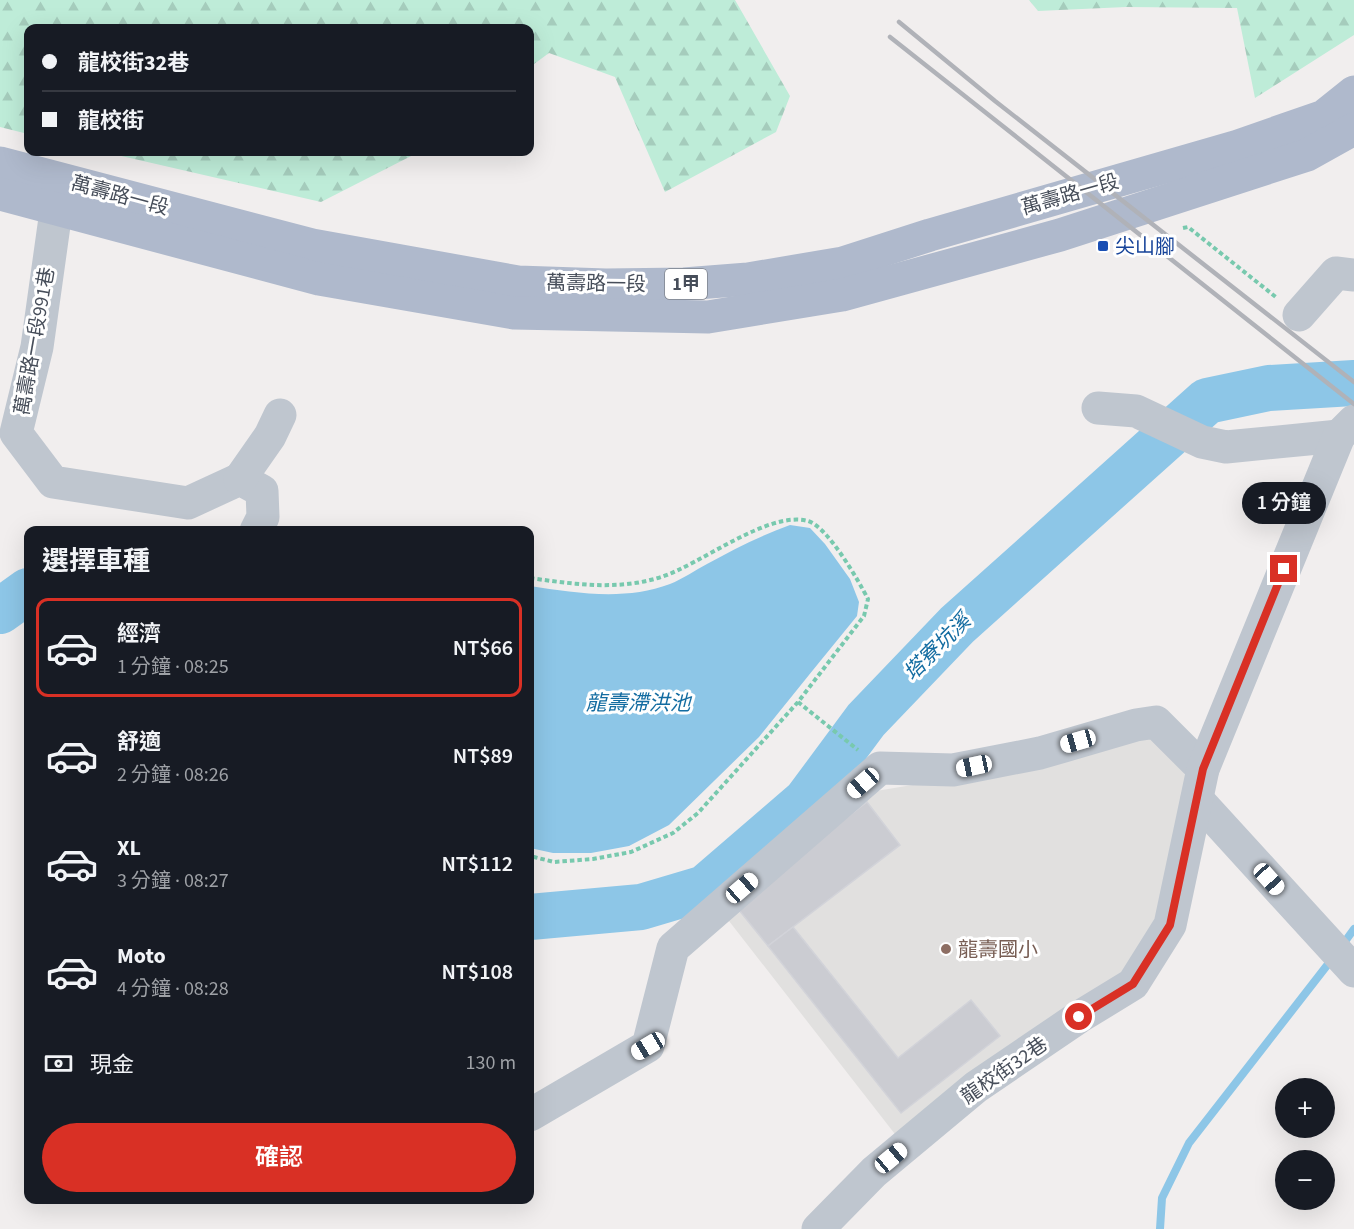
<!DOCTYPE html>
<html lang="zh-TW">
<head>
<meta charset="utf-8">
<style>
  :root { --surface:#171b24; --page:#242831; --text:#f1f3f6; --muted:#9ea1a6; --line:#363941; --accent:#d93025 }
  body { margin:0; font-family:"Source Sans 3","Noto Sans TC",sans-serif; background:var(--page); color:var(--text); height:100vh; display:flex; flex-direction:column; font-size:22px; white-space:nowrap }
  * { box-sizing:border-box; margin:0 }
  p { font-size:20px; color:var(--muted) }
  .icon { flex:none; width:33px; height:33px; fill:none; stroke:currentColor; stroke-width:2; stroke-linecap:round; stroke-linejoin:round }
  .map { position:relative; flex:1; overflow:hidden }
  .panel { position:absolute; left:24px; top:526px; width:510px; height:678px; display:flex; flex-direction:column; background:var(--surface); border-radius:12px; box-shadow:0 6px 24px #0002 }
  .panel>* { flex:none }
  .banner { position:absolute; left:24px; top:24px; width:510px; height:132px; border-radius:12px; box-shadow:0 6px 24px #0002; display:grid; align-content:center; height:132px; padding:0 18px; background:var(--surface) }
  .fabs { position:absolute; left:1275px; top:1078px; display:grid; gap:12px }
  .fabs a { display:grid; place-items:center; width:60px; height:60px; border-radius:50%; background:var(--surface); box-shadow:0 6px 24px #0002; font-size:30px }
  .end { position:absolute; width:27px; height:27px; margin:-14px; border:8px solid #d93025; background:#fff; box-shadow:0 0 0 3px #fff }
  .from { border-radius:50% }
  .bubble { position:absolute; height:42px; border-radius:21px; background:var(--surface); box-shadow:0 6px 24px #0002; font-size:20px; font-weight:600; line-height:42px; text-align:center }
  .car { position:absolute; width:18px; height:36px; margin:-18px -9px; border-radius:8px; box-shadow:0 0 4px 2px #0007; background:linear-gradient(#fff 24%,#345 0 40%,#fff 0 76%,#345 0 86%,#fff 0) }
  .banner b { display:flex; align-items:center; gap:21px; height:57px; font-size:22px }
  .banner b+b { border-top:2px solid var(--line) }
  .banner i { width:15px; height:15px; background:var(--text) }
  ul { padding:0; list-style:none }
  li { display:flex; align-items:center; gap:18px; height:99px; margin:0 12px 9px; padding:0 6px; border:3px solid transparent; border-radius:12px }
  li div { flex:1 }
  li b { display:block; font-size:22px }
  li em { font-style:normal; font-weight:600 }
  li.current { border-color:var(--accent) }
  li>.icon { width:54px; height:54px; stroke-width:1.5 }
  h2 { padding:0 18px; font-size:27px; line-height:72px }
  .pay { display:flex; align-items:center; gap:15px; height:66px; padding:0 18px; font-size:22px }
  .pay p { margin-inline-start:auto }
  .button { display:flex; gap:12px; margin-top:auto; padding:12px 18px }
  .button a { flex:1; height:69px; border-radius:36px; background:var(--accent); color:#fff; font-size:24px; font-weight:600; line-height:69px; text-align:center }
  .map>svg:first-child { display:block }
  .education { fill:#e1e0df }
  .forest { fill:url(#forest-firs) }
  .water { fill:#8dc6e7 }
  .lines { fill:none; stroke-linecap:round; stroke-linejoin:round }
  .stream { stroke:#8dc6e7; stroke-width:8 }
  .river { stroke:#8dc6e7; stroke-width:46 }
  .building { fill:#cbccd2; stroke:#d2d3d9; stroke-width:1.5 }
  .path { stroke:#78c9ae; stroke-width:4; stroke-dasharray:4.5 3; stroke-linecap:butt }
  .minor { stroke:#bfc6cf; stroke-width:33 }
  .major { stroke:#afb9cc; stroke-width:33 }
  .rail { stroke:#b0b2b8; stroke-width:4.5 }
  .route { stroke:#d93025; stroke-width:8 }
  .transit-dot { fill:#1a4fb4; stroke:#fff; stroke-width:2 }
  .education-dot { fill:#8d6e63; stroke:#fff; stroke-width:2 }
  .labels { text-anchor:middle; stroke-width:6; stroke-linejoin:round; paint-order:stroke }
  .shield { fill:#fff; stroke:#7e838c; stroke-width:1.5 }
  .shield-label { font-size:18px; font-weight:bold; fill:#474e5a }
  .street-label { font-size:20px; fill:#474e5a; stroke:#fff }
  .transit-label { font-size:20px; fill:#164399; stroke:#fff; text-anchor:start }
  .education-label { font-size:20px; fill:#785e54; stroke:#fff; text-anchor:start }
  .water-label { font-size:21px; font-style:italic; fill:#136ca1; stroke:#fff }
</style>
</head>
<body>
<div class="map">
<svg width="1354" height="1229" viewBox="0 0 1354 1229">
  <defs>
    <pattern id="forest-firs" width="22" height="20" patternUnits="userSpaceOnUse" patternTransform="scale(1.5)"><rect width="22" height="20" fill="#beecd8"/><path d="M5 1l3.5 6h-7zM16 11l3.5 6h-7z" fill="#a5ccbc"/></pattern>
  </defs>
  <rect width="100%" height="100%" fill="#f1eeee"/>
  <path class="education" d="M 1152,734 L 1180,763 L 1188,782 L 1164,918 L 1117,980 L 898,1138 L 722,912 L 876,791 L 1027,766 Z"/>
  <g class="forest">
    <path d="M 0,0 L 735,0 L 790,96 L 776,132 L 665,192 L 615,77 L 549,53 L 530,67 L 530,28 L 28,28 L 28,134 L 0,127 Z"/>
    <path d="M 1029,0 L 1354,0 L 1354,35 L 1255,98 L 1237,8 L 1126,7 L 1038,11 Z"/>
    <path d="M 104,152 L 419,152 L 321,202 Z"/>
  </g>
  <path class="water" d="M 790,525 L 810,528 L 825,544 L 850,579 L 859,602 L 857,616 L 813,670 L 759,737 L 669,825 L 629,846 L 591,853 L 553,853 L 530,848 L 530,586 C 576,593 625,601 670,584 C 683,579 695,570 707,564 C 734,549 760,536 790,525 Z"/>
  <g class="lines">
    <g class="stream">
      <path d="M 1341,947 L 1354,929"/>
      <path d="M 1160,1229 L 1162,1198 L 1189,1143 L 1332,959"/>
    </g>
    <g class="river">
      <path d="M 0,611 L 28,591"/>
      <path d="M 530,917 L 641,907 L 705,888 L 806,801 L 866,720 L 957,625 L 1207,401 L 1269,388 L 1354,383"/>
    </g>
  </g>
  <g class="building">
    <path d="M 867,802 L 900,845 L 768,946 L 734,904 Z"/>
    <path d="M 793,927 L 898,1058 L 971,1000 L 1000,1036 L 901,1113 L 768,946 Z"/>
  </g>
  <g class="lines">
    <g class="path">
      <path d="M 1183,228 L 1188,227 L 1277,298"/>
      <path d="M 530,578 C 573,584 618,591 661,577 C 700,565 768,510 808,521 C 828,527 858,580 868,599 L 864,616 L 798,702 L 698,813 L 673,833 L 631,852 L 593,859 L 554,862 L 530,856"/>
      <path d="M 798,702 L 858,750"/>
    </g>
    <g class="minor">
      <path d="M 67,184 L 56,211 L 37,347 L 16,433 L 53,482 L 188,503 L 240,479 L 262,491 L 263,517 L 256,531"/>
      <path d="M 1299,315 L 1336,273 L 1354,275"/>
      <path d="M 1098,408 L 1136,411 L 1202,442 L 1226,447 L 1339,436"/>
      <path d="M 240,479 L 270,436 L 280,415"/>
      <path d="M 1197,799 L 1354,971"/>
      <path d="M 530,1115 L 648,1046 L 673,948 L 880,768 L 953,770 L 1040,753 L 1136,725 L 1156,722 L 1203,769"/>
      <path d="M 818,1229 L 874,1172 L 976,1087 L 1079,1017 L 1133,984 L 1170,925 L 1203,769 L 1339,436 L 1354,421"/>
    </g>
    <g class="major">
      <path d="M 0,163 L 312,245 L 518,282 L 606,285 L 684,284 L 748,279 L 843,263 L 930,235 L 1238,146 L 1324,116 L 1354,92"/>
      <path d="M 0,194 L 319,279 L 514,313 L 708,317 L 842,295 L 1060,235 L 1307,155 L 1354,129"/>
    </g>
    <g class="rail">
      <path d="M 899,22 L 995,101 L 1354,382"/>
      <path d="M 890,37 L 1354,404"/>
    </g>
  </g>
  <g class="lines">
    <path class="route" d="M 1079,1017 L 1133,984 L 1170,925 L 1203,769 L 1284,569"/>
  </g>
  <rect class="transit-dot" x="1097" y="240" width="12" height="12" rx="3"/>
  <circle class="education-dot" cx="946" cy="949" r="6"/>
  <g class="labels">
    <rect class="shield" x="665" y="269" width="42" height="30" rx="4.5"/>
    <g class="shield-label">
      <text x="686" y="290">1甲</text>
    </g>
    <g class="street-label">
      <text transform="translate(1070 194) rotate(-16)" y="7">萬壽路一段</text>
      <text transform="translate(120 195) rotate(15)" y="7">萬壽路一段</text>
      <text transform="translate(596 283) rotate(1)" y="7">萬壽路一段</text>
      <text transform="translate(34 341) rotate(-80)" y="7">萬壽路一段991巷</text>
      <text transform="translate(1004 1070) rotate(-35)" y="7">龍校街32巷</text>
    </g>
    <g class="transit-label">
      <text x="1115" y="253">尖山腳</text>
    </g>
    <g class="education-label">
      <text x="958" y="956">龍壽國小</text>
    </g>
    <g class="water-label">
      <text transform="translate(937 647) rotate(-45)" y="7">塔寮坑溪</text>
      <text x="638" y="710">龍壽滯洪池</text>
    </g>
  </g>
</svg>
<div class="fabs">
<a>+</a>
<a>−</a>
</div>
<i class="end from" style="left:1079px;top:1017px"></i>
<i class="end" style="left:1284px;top:569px"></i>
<div class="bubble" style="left:1242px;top:482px;width:84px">1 分鐘</div>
<i class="car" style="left:1078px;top:741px;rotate:254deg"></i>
<i class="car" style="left:974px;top:766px;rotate:258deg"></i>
<i class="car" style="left:863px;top:783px;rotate:229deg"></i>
<i class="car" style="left:1269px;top:879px;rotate:138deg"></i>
<i class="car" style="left:742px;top:888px;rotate:49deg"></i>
<i class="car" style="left:648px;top:1046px;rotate:239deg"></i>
<i class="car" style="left:891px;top:1158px;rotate:50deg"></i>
<div class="banner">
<b><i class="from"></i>龍校街32巷</b>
<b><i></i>龍校街</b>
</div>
<section class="panel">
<h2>選擇車種</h2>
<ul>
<li class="current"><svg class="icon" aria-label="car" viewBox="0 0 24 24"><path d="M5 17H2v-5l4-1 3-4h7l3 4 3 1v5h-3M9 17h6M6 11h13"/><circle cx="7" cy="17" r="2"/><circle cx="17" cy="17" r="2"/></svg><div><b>經濟</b><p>1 分鐘 · 08:25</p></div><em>NT$66</em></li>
<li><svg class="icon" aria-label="car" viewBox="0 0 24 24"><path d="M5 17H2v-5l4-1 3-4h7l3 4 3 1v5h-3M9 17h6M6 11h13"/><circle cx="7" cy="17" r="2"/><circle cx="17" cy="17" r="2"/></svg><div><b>舒適</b><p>2 分鐘 · 08:26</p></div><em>NT$89</em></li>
<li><svg class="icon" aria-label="car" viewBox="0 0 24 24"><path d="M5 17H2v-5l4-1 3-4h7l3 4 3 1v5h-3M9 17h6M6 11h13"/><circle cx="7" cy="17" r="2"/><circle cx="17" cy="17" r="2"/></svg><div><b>XL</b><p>3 分鐘 · 08:27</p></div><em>NT$112</em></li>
<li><svg class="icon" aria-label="car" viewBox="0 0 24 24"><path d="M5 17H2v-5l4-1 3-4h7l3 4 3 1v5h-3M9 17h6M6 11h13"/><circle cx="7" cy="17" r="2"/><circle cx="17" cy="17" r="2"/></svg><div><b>Moto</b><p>4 分鐘 · 08:28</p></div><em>NT$108</em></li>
</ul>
<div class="pay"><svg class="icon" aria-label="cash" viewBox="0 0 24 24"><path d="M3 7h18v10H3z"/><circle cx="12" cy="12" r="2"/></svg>現金<p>130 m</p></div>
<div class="button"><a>確認</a></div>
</section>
</div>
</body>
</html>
